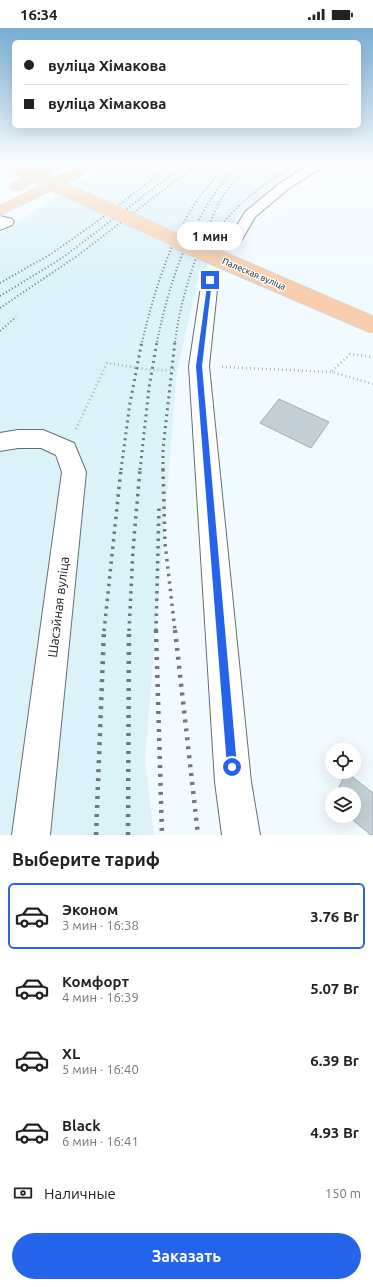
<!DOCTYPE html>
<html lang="ru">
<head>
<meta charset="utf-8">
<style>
  :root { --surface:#fff; --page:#f6f6f6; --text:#222; --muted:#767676; --line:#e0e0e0; --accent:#2563eb }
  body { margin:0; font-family:Ubuntu,sans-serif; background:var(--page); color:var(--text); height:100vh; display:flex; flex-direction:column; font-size:15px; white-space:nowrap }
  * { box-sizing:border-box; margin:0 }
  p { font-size:13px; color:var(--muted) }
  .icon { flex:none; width:22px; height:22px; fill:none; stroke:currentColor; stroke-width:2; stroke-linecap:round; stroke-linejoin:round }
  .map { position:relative; height:807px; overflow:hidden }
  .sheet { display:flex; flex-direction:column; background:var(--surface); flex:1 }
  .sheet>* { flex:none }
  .top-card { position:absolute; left:12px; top:12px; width:349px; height:88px; border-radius:6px; box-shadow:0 4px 16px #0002; display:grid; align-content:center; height:88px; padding:0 12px; background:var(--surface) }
  .fabs { position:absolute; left:325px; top:715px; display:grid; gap:8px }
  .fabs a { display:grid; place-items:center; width:36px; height:36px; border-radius:50%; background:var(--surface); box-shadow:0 4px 16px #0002; font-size:20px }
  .end { position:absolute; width:18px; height:18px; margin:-9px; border:5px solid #2563eb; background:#fff; box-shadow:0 0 0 2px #fff }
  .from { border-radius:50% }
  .bubble { position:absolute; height:28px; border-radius:14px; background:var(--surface); box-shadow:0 4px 16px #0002; font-size:13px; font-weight:700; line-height:28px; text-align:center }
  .top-card b { display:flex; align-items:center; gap:14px; height:38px; font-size:15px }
  .top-card b+b { border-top:1px solid var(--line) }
  .top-card i { width:10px; height:10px; background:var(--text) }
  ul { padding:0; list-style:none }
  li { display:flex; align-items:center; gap:12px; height:66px; margin:0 8px 6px; padding:0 4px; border:2px solid transparent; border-radius:6px }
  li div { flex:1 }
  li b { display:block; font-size:15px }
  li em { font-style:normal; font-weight:700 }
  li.active { border-color:var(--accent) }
  li>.icon { width:36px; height:36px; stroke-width:1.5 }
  h2 { padding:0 12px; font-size:18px; line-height:48px }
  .pay { display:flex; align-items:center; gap:10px; height:44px; padding:0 12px; font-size:15px }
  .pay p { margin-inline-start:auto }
  .action { display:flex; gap:8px; margin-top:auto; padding:8px 12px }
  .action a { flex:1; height:46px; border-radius:24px; background:var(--accent); color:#fff; font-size:16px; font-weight:700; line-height:46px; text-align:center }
  .status { display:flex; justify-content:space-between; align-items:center; height:28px; padding:0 20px; background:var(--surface); direction:ltr }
  .status svg { height:11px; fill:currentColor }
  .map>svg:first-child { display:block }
  .built { fill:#dcf2f9 }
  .building { fill:#c3d0d5; stroke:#a0adb1 }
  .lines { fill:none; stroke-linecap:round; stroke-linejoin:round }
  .minor-casing { stroke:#646f73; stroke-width:2 }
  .major-casing { stroke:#d5d6d6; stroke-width:2 }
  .path { stroke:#acb4b7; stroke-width:2.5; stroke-dasharray:1 3; stroke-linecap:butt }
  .minor { fill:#fff; fill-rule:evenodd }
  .major { fill:#f9ceac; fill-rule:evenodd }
  .rail-far3 { stroke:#707679; stroke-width:2; stroke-dasharray:1 2.5; stroke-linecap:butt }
  .rail-far2 { stroke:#707679; stroke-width:3; stroke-dasharray:2 4; stroke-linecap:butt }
  .rail-far1 { stroke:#707679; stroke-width:3.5; stroke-dasharray:2.5 5; stroke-linecap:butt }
  .rail { stroke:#707679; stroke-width:4.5; stroke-dasharray:3 6; stroke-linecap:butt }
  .major-bridge-far1-casing { stroke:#d5d6d6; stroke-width:14; stroke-linecap:butt }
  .major-bridge-casing { stroke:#d5d6d6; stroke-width:18; stroke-linecap:butt }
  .major-bridge-far1 { stroke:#f9ceac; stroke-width:13 }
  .major-bridge { stroke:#f9ceac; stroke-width:16 }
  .route { fill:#2563eb }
  .labels { text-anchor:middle; stroke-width:3; stroke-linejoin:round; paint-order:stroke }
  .far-street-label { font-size:9px; fill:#161a1c; stroke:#fff }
  .near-street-label { font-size:13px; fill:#161a1c; stroke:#fff }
</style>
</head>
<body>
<div class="status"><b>16:34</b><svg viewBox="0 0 49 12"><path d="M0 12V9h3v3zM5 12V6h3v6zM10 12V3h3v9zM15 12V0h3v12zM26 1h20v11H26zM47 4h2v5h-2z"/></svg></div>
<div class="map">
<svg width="373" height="807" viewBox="0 0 373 807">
  <rect width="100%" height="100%" fill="#f1fbff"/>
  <path class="built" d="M 105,135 L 312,135 L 299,142 L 238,189 L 198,251 L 177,343 L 145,732 L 154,807 L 0,807 L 0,206 L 90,147 Z"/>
  <g class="building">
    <path d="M 279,371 L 329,394 L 311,420 L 260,395 Z"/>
    <path d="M 346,744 L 373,765 L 373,807 L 371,807 L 348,788 L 354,788 L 354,766 L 336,766 Z"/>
  </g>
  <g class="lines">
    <defs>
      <g id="minor">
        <path d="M 312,135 L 328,135 L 287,162 L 255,189 L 240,215 L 235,216 L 230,215 L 228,212 L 245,184 L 279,156 Z"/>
        <path d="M 0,188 L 12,191 L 14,194 L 12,197 L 0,202 Z"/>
        <path d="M 210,247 L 216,249 L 218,252 L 209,338 L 251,754 L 260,807 L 222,807 L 215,754 L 189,338 L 202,252 L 204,249 Z"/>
        <path d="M 18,402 L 43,402 L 74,415 L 86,444 L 50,807 L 12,807 L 62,444 L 56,427 L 41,420 L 18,420 L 0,423 L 0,405 Z"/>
      </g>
      <g id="major">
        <path d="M 53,135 L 67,135 L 65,137 L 20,162 L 12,162 L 10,159 L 12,156 Z"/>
        <path d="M 85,135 L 99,135 L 78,149 L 0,187 L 0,178 Z"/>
      </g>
    </defs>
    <use href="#minor" class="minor-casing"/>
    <use href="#major" class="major-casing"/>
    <g class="path">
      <path d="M 222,339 L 332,344 L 373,356"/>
      <path d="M 332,343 L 350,326 L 373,329"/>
      <path d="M 76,401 L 107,335 L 151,342 L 176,342"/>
    </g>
    <use href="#minor" class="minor"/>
    <use href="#major" class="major"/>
    <g class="rail-far3">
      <path d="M 204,222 C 227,183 260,156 300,135"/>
      <path d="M 0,255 L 51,226 L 91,198 L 174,135"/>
      <path d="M 0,268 L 62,230 L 187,135"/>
      <path d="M 0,280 L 77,228 L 199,135"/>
      <path d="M 0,303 L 16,289"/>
      <path d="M 142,314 C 154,264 170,211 200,168 C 209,157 218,146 227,135"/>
      <path d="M 157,314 C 171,245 192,189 238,135"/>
      <path d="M 175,314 C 180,275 192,237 208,200 C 212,191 215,181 220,173 C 229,158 240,147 251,135"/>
    </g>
    <g class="rail-far2">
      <path d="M 121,442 L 130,375 L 142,313"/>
      <path d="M 140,442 L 149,360 L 157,313"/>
      <path d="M 163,442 L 163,421 L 175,313"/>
    </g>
    <g class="rail-far1">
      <path d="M 163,441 L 165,515 L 175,603"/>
      <path d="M 104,603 L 121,441"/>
      <path d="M 129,603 L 133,522 L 140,441"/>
      <path d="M 156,603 L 159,479"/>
    </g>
    <g class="rail">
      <path d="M 156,602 L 162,807"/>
      <path d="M 175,602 L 198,807"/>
      <path d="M 96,807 L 104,602"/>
      <path d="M 128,807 L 129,602"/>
    </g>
    <defs>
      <path id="major-bridge-far1" d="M 8,136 L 181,214"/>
      <path id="major-bridge" d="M 178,213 L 373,297"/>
    </defs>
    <use href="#major-bridge-far1" class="major-bridge-far1-casing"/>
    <use href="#major-bridge" class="major-bridge-casing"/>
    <use href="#major-bridge-far1" class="major-bridge-far1"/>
    <use href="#major-bridge" class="major-bridge"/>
  </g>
  <linearGradient id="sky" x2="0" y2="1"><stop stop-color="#79aed4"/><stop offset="0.54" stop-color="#f9fdff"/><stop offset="1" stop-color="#f9fdff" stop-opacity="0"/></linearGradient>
  <rect width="373" height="248" fill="url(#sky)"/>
  <path class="route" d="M 208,251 L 212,252 L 202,338 L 237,739 L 236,742 L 232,744 L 229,742 L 227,739 L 196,338 Z"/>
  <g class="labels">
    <g class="far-street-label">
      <text transform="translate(254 246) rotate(23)" y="3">Палеская вуліца</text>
    </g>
    <g class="near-street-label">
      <text transform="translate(58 579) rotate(-83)" y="5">Шасэйная вуліца</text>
    </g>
  </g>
</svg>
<div class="fabs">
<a><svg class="icon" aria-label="locate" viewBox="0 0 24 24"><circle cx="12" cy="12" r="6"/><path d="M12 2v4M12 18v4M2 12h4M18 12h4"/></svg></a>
<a><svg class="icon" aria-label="layers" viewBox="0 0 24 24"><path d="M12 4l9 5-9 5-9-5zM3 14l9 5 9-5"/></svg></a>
</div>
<i class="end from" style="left:232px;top:739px"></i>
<i class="end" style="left:210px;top:252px"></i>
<div class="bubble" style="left:177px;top:194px;width:66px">1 мин</div>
<div class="top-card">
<b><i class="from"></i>вуліца Хімакова</b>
<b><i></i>вуліца Хімакова</b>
</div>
</div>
<section class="sheet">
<h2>Выберите тариф</h2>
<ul>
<li class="active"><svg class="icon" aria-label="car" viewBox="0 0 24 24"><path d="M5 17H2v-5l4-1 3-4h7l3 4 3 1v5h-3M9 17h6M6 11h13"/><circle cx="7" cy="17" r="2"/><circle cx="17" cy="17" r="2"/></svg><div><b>Эконом</b><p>3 мин · 16:38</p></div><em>3.76 Br</em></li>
<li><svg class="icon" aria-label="car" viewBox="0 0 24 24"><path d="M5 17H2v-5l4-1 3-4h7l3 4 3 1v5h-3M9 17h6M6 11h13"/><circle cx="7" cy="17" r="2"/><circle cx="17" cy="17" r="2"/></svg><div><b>Комфорт</b><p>4 мин · 16:39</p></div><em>5.07 Br</em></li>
<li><svg class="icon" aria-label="car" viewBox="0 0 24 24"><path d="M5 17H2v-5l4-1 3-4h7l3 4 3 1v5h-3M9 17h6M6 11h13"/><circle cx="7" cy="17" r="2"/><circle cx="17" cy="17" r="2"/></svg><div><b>XL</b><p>5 мин · 16:40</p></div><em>6.39 Br</em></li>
<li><svg class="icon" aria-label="car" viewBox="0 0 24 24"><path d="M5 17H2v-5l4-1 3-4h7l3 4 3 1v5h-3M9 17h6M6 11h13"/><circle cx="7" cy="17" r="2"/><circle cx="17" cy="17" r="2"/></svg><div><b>Black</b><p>6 мин · 16:41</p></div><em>4.93 Br</em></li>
</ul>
<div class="pay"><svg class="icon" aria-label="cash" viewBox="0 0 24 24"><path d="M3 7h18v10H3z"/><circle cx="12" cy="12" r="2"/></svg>Наличные<p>150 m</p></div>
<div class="action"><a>Заказать</a></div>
</section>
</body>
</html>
